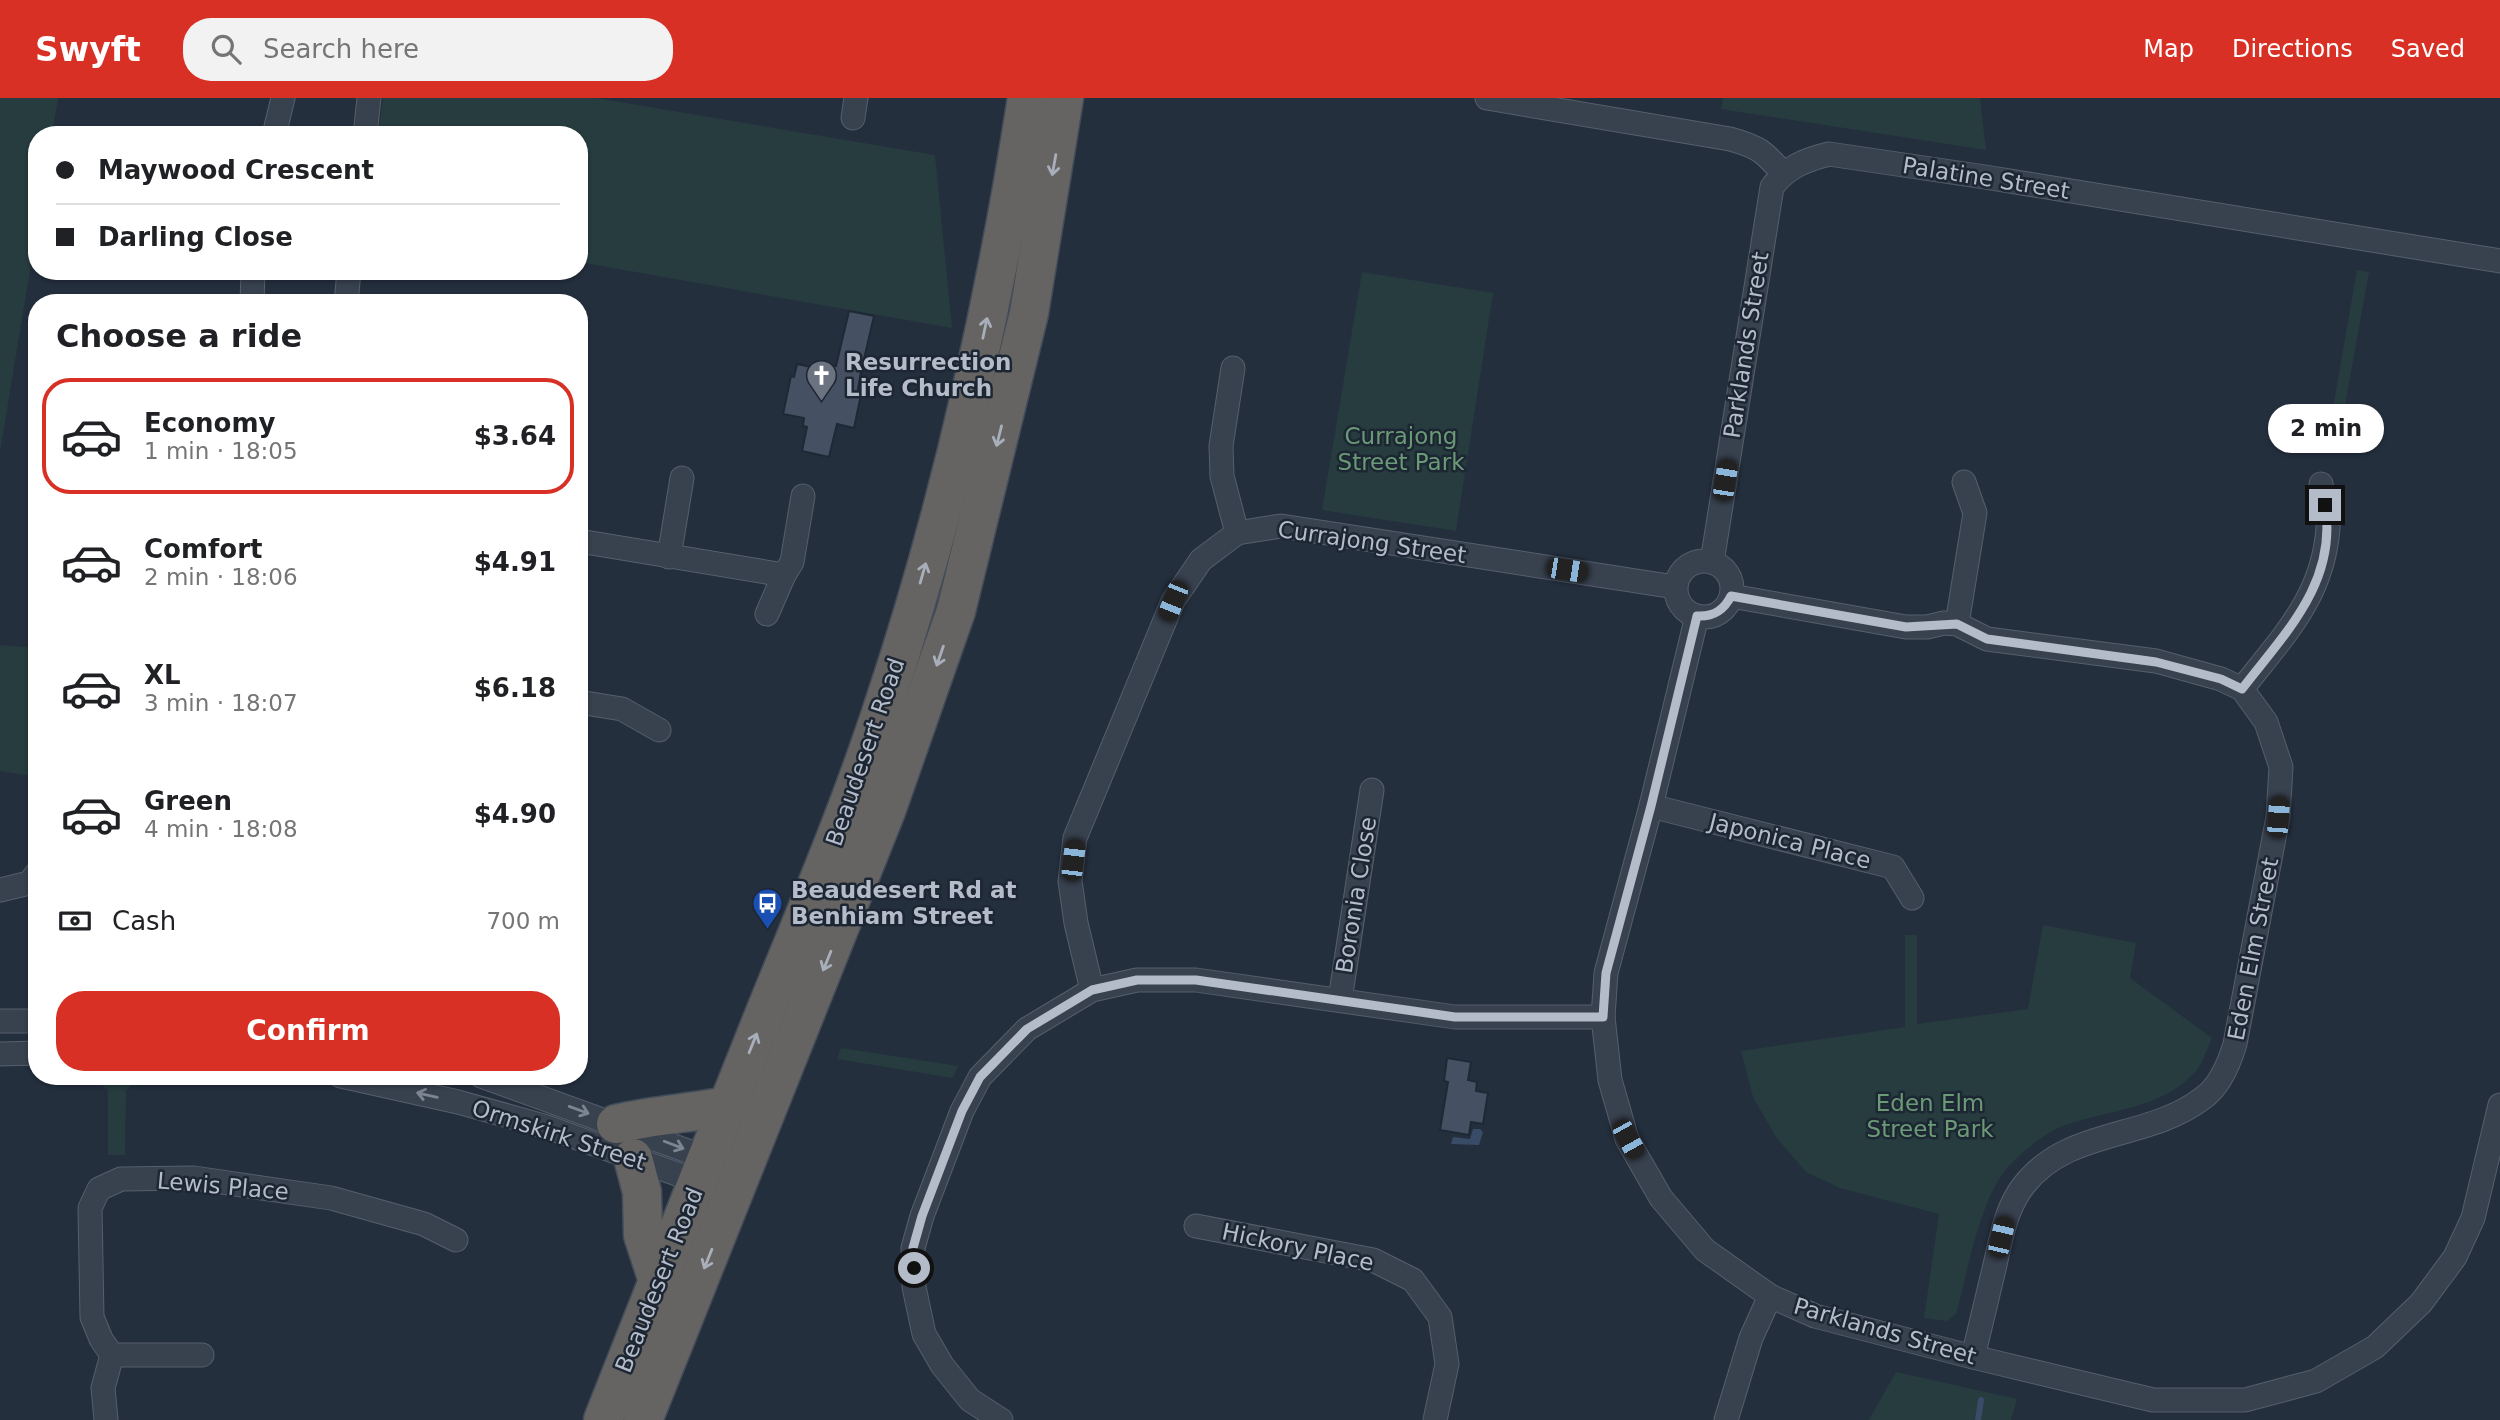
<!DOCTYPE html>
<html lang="en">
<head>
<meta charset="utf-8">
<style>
  :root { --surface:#fff; --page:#f2f2f2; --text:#202124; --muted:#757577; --line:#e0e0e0; --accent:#d93025 }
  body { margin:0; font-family:"DejaVu Sans",sans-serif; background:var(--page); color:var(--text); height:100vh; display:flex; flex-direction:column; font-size:26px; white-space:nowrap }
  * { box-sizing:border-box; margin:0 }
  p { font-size:23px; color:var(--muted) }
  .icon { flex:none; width:38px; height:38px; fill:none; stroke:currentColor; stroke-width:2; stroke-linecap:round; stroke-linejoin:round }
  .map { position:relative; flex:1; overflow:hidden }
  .sheet { position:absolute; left:28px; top:196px; width:560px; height:791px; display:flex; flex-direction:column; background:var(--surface); border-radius:28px; box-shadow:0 2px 5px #0004 }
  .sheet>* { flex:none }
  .hud { position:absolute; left:28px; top:28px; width:560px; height:154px; border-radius:28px; box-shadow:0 2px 5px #0004; display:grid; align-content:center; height:154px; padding:0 28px; background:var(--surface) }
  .end { position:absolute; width:32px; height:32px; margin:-16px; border:9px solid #b4bcc9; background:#111; box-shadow:0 0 0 4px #111 }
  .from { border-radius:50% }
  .bubble { position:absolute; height:49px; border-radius:24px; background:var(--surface); box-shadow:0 2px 5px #0004; font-size:23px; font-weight:700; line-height:49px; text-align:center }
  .car { position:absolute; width:21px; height:42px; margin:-21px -10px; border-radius:9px; box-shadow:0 0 5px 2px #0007; background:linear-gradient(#222 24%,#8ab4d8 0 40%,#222 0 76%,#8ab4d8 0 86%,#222 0) }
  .hud b { display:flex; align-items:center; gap:24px; height:66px; font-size:26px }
  .hud b+b { border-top:2px solid var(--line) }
  .hud i { width:18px; height:18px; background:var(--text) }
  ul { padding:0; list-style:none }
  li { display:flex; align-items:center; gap:21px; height:116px; margin:0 14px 10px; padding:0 14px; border:4px solid transparent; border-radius:28px }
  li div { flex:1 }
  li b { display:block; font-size:26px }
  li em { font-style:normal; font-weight:700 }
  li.active { border-color:var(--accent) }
  li>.icon { width:63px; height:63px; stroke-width:1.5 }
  h2 { padding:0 28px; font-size:32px; line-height:84px }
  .pay { display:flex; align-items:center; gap:18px; height:77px; padding:0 28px; font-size:26px }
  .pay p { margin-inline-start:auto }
  .button { display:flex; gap:14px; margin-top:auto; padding:14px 28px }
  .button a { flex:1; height:80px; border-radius:28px; background:var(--accent); color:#fff; font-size:28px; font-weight:700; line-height:80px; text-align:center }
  header { display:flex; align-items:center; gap:42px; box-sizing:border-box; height:98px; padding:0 35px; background:var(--accent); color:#fff }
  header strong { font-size:33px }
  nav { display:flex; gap:38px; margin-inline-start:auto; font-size:24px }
  .search { width:490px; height:63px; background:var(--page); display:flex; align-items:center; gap:18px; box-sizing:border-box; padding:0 24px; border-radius:28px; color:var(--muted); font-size:26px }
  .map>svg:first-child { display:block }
  .green { fill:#263c3f }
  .water { fill:#394c67 }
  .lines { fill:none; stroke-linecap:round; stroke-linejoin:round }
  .stream { stroke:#394c67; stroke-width:6 }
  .building { fill:#455162; stroke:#1f2835; stroke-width:2 }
  .minor-casing { stroke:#565f6c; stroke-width:25 }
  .trunk-casing { stroke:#434c59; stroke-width:41 }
  .minor { stroke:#38414e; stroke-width:23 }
  .trunk { stroke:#656462; stroke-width:38 }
  .oneway { stroke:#a8afba }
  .oneway2 { stroke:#7c8592 }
  .route { stroke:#b4bcc9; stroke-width:9 }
  .labels { text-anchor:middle; stroke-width:5; stroke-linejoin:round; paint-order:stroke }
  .street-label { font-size:23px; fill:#b4bcc9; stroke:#1d2633 }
  .poi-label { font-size:23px; font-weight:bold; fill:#b4bcc9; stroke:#1d2633; text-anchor:start }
  .park-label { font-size:23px; fill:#6b9a76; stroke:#1d2633 }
</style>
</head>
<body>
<header>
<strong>Swyft</strong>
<div class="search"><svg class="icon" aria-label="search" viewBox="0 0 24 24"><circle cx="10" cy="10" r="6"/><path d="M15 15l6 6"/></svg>Search here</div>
<nav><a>Map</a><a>Directions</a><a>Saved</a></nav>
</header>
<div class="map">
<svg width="2500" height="1322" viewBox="0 0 2500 1322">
  <rect width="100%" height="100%" fill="#242f3e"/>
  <g class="green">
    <path d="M 0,0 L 58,0 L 52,37 L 37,37 L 37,130 L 0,354 Z"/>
    <path d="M 383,0 L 596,0 L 935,57 L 952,230 L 579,164 L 579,37 L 378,37 Z"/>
    <path d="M 1723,0 L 1980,0 L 1986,52 L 1721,11 Z"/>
    <path d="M 2357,172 L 2369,174 L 2337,352 L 2326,350 Z"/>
    <path d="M 1362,174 L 1493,195 L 1456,433 L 1322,412 Z"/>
    <path d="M 0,547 L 37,550 L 37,679 L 0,673 Z"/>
    <path d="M 2043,827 L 2136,845 L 2130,880 L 2212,940 C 2207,951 2203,965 2195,974 C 2163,1011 2106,1012 2063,1028 C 2043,1036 2021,1055 2007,1070 C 1979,1104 1968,1173 1956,1216 L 1947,1223 L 1924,1220 L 1939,1116 L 1840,1090 L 1806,1074 L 1776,1039 L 1753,999 L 1741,953 L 1905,929 L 1905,837 L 1917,837 L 1917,926 L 2028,911 Z"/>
    <path d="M 841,950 L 958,968 L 953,980 L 837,961 Z"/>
    <path d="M 100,986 L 133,987 L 126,992 L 125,1057 L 108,1057 L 108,992 Z"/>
    <path d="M 1896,1274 L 2017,1301 L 2011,1322 L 1869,1322 Z"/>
  </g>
  <path class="water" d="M 1473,1031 L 1480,1031 L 1483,1034 L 1479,1047 L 1451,1046 L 1453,1039 L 1470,1041 Z"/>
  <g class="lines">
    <path class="stream" d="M 1978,1322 L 1981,1302"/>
  </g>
  <g class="building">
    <path d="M 849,213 L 874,218 L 861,274 L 858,291 L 862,292 L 854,330 L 837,326 L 829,359 L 802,353 L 807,329 L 803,328 L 804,320 L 783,316 L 791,278 L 794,279 L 797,266 L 816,270 L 817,264 L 836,268 Z"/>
    <path d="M 1447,960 L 1471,964 L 1468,982 L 1477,984 L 1476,993 L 1488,995 L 1483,1026 L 1471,1024 L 1469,1037 L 1440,1032 L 1448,984 L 1444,983 Z"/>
  </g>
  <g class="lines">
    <defs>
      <g id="minor">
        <path d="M 1487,0 L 1730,41 C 1759,49 1763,53 1783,75"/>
        <path d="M 853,20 L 856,0"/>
        <path d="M 274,37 L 283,0"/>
        <path d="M 365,37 L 369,0"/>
        <path d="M 252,205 L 253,173"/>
        <path d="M 346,205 L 349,173"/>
        <path d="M 1233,270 L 1221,348 L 1222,378 L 1237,435"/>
        <path d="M 579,443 L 784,477"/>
        <path d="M 669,459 L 682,380"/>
        <circle cx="1704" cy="491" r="28"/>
        <path d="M 1712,464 L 1772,89 C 1787,69 1805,62 1829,56 L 1985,79 L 2500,163"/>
        <path d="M 1731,498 L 1906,529 L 1927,529 L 1944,525 L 1957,526 L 1987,541 L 2156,563 L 2221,581 L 2242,591 L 2266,624 L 2281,669 L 2278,719 L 2235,946 C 2229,966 2220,988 2203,1000 C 2149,1042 2068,1030 2024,1087 C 2005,1111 2001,1142 1994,1171 C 1987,1201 1980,1230 1973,1259"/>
        <path d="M 767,516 L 784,477 L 792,464 L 803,398"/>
        <path d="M 1697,518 L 1651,708 L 1606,875 L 1603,919 L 1610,982 L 1627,1041 L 1661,1100 L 1705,1152 L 1770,1198 L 1815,1218 L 1973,1259 L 2153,1302 L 2245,1302 L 2316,1283 L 2375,1249 L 2421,1205 L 2455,1159 L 2473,1120 L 2500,1007"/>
        <path d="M 1957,526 L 1975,415 L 1964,384"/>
        <path d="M 2242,591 C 2282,539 2323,500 2328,430 C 2329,416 2323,400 2321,386"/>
        <path d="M 579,604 L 622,611 L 659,632"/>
        <path d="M 1651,708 L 1893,769 L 1912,800"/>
        <path d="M 0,792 L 29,785 L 37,775"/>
        <path d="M 1092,892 L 1076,825 L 1070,783 L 1075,740 L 1173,503 L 1201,462 L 1237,435 L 1281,428 L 1675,489"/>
        <path d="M 1340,902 L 1372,692"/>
        <path d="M 0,923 L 37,923"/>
        <path d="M 0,956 L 37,955"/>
        <path d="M 341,978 L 458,1004 L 547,1029 L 707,1087"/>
        <path d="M 481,978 L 718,1064"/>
        <path d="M 1196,1128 L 1373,1162 L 1413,1182 L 1440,1219 L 1447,1266 L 1435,1322"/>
        <path d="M 112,1257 L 202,1257"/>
        <path d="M 106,1322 L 103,1290 L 112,1257 L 101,1241 L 92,1219 L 90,1110 L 99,1091 L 121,1081 L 194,1080 L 331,1100 L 424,1126 L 456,1142"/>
        <path d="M 1001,1322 L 970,1302 L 942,1267 L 924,1236 L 914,1189 L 913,1150 L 922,1118 L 962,1013 L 980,979 L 1027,931 L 1092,892 L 1137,882 L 1196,882 L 1455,919 L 1603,919"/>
        <path d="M 1726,1322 L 1751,1240 L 1770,1198"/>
      </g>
      <g id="trunk">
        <path d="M 616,1026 C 653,1017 691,1015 728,1008"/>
        <path d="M 633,1060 L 642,1094 L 643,1137 L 658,1183"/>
        <path d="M 603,1322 C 657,1185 711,1049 766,912 C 807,811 850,710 884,606 C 950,409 995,205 1027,0"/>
        <path d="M 643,1322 L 886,713 L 956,513 L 1029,215 L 1064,0"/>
      </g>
    </defs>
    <use href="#minor" class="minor-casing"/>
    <use href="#trunk" class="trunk-casing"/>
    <use href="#minor" class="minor"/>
    <use href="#trunk" class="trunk"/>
  </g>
  <defs><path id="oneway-shaft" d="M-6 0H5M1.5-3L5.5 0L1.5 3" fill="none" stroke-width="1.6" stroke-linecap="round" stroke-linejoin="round" transform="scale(1.75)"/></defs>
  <g class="oneway">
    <use href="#oneway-shaft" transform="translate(1054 67) rotate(100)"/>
    <use href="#oneway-shaft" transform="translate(985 230) rotate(-78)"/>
    <use href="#oneway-shaft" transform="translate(999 338) rotate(104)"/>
    <use href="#oneway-shaft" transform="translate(923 475) rotate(-74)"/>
    <use href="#oneway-shaft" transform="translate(940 558) rotate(109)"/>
    <use href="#oneway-shaft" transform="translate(827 863) rotate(112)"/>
    <use href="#oneway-shaft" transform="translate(753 945) rotate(-68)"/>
    <use href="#oneway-shaft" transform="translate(708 1161) rotate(112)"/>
  </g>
  <g class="oneway2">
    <use href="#oneway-shaft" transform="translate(427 997) rotate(-167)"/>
    <use href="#oneway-shaft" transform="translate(579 1012) rotate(20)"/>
    <use href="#oneway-shaft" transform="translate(674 1047) rotate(21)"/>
  </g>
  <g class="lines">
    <path class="route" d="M 914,1170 L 913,1150 L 922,1118 L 962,1013 L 980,979 L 1027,931 L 1092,892 L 1137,882 L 1196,882 L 1455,919 L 1603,919 L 1606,875 L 1651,708 L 1697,518 C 1714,519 1724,512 1731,498 L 1906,529 L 1957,526 L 1987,541 L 2156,564 L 2221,581 L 2242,591 C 2285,535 2338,484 2325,407"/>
  </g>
  <defs>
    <symbol id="church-pin" viewBox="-11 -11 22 30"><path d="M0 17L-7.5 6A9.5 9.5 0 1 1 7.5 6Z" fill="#6b7280" stroke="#1d2633"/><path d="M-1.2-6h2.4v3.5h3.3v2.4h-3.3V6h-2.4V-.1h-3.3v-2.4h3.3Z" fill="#fff"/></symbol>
    <symbol id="bus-pin" viewBox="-11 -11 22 30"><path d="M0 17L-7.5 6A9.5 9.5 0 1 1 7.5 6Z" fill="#1a4fb4" stroke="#1d2633"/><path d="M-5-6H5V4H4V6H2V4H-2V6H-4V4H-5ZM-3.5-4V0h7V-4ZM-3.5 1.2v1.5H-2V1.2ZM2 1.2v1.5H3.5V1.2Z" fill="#fff"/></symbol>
  </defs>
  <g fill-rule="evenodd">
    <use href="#church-pin" x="804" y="260" width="35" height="47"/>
    <use href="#bus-pin" x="750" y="788" width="35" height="47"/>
  </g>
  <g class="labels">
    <g class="street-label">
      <text transform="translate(1986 80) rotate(9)" y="8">Palatine Street</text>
      <text transform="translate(1746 247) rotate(-81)" y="8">Parklands Street</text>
      <text transform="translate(1372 444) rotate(8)" y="8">Currajong Street</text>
      <text transform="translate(865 654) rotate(-71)" y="8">Beaudesert Road</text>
      <text transform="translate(1790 743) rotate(14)" y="8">Japonica Place</text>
      <text transform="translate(1356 797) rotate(-81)" y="8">Boronia Close</text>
      <text transform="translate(2253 851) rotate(-79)" y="8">Eden Elm Street</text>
      <text transform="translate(559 1037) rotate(18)" y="8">Ormskirk Street</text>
      <text transform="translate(223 1088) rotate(5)" y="8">Lewis Place</text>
      <text transform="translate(1298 1149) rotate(12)" y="8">Hickory Place</text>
      <text transform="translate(659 1182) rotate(-68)" y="8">Beaudesert Road</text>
      <text transform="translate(1885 1233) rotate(16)" y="8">Parklands Street</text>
    </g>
    <g class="poi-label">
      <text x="845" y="272">Resurrection<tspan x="845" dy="26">Life Church</tspan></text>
      <text x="791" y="800">Beaudesert Rd at<tspan x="791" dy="26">Benhiam Street</tspan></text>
    </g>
    <g class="park-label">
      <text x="1401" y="346">Currajong<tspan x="1401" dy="26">Street Park</tspan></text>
      <text x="1930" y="1013">Eden Elm<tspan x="1930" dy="26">Street Park</tspan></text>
    </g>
  </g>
</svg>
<i class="end from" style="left:914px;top:1170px"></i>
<i class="end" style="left:2325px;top:407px"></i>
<div class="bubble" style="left:2268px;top:306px;width:116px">2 min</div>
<i class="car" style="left:1725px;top:382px;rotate:9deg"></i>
<i class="car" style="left:1567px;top:472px;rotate:99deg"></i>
<i class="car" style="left:1173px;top:503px;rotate:202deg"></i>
<i class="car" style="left:2278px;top:719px;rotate:4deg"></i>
<i class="car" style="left:1073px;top:762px;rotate:7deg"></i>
<i class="car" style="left:1628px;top:1041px;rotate:151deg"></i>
<i class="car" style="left:2001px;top:1139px;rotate:13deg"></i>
<div class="hud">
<b><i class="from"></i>Maywood Crescent</b>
<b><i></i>Darling Close</b>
</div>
<section class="sheet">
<h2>Choose a ride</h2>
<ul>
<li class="active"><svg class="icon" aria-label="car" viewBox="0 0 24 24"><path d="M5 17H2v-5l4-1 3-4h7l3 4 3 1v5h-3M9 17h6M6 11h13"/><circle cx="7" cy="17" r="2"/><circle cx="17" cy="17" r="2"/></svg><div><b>Economy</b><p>1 min · 18:05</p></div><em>$3.64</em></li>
<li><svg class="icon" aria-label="car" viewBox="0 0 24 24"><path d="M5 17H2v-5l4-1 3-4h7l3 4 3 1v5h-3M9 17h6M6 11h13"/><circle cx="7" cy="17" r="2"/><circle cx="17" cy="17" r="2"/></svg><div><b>Comfort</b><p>2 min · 18:06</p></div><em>$4.91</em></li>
<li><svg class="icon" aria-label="car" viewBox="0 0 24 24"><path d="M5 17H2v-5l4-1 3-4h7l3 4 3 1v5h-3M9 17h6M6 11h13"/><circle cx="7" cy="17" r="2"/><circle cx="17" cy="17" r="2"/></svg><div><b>XL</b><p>3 min · 18:07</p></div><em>$6.18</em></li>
<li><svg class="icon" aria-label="car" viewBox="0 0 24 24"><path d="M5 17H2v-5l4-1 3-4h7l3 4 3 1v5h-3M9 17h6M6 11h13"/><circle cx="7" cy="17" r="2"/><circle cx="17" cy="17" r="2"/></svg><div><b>Green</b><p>4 min · 18:08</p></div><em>$4.90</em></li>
</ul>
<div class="pay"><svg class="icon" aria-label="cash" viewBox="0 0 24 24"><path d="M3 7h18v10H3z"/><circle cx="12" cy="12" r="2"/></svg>Cash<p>700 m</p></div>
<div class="button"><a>Confirm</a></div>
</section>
</div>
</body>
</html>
